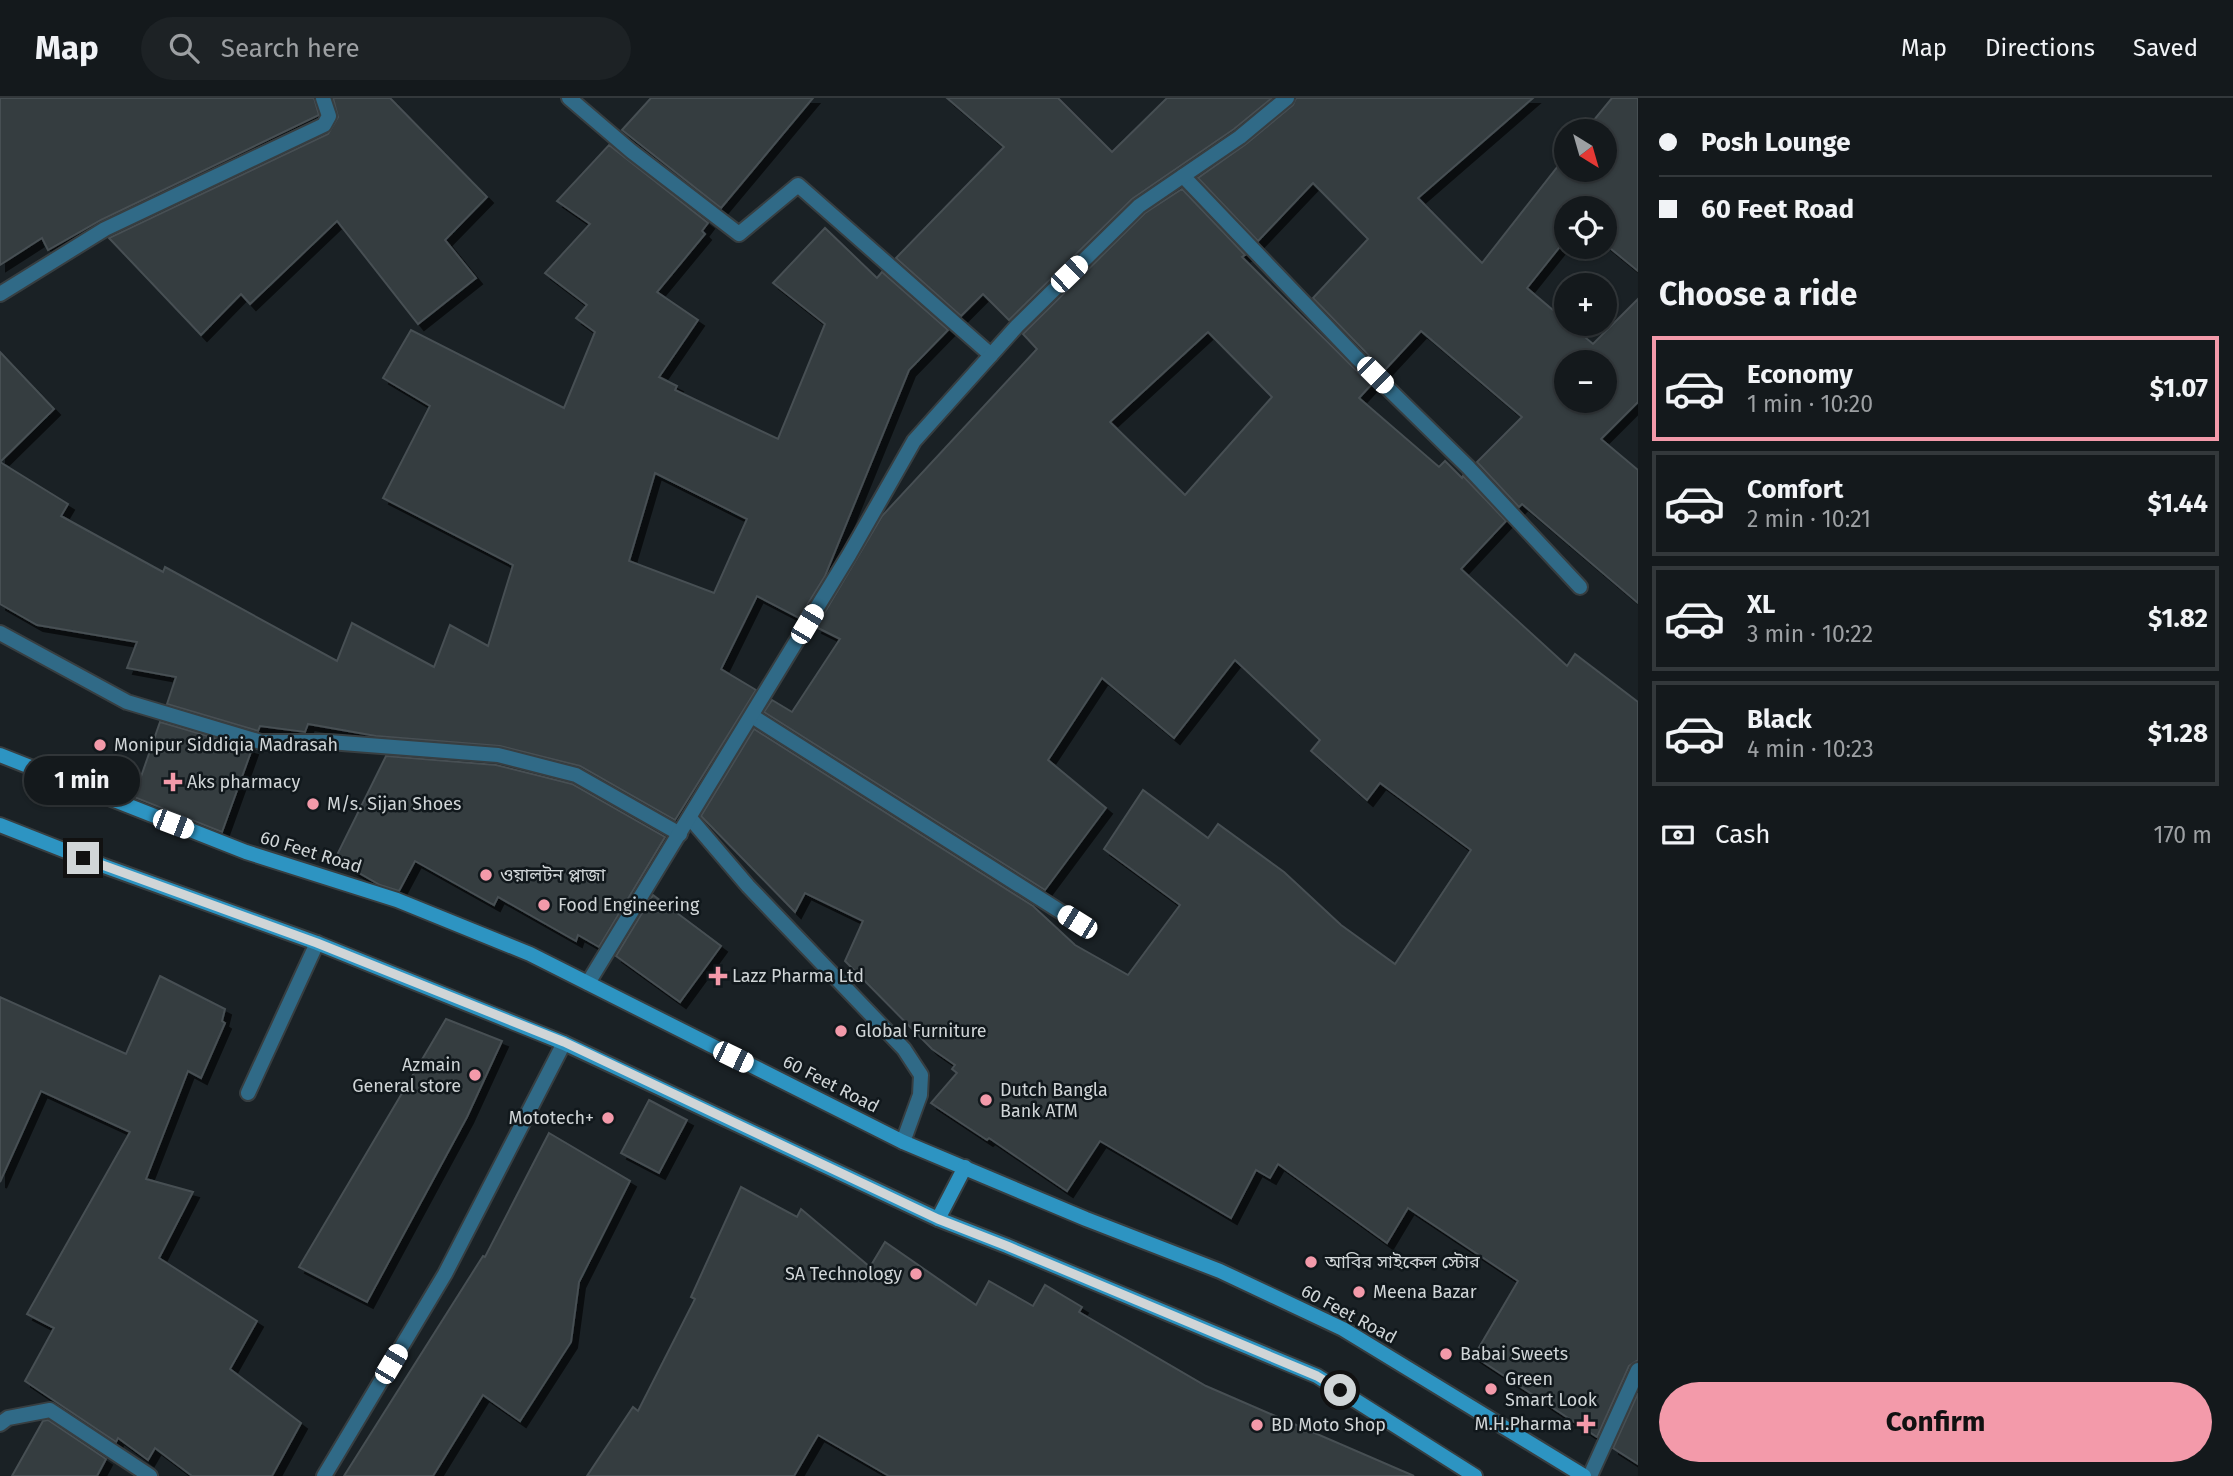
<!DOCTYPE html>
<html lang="en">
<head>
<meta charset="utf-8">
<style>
  :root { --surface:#14191c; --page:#1d2225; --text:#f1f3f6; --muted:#9da0a3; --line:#33383b; --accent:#f39aaa }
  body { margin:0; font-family:"Fira Sans","Noto Sans Bengali",sans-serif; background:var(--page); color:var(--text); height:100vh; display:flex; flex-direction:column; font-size:26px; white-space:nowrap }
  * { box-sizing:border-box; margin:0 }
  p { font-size:23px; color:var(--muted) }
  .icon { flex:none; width:38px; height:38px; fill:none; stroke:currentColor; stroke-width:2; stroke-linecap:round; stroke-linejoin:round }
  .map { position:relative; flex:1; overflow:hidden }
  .side { display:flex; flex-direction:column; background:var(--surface); width:595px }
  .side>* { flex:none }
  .guide { display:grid; align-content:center; height:154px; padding:0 21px; background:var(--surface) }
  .needle { width:46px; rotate:143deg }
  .buttons { position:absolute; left:1554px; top:21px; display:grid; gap:14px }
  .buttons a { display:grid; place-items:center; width:63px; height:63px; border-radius:50%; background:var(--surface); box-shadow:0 2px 5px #0004,0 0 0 2px var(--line); font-size:35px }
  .end { position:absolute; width:32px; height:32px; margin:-16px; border:9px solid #d0d5d7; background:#111; box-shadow:0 0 0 4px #111 }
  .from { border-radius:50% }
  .bubble { position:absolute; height:49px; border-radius:24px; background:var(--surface); box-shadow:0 2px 5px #0004,0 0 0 2px var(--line); font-size:23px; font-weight:700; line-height:49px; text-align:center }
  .car { position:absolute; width:21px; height:42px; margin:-21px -10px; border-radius:9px; box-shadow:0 0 5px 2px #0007; background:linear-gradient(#fff 24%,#345 0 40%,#fff 0 76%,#345 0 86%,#fff 0) }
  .guide b { display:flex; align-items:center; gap:24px; height:66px; font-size:26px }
  .guide b+b { border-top:2px solid var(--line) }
  .guide i { width:18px; height:18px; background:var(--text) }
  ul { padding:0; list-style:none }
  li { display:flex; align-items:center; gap:21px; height:105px; margin:0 14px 10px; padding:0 7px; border:4px solid var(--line); border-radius:0px }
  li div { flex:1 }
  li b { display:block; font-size:26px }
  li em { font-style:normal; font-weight:700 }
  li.selected { border-color:var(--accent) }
  li>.icon { width:63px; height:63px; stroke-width:1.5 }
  h2 { padding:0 21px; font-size:32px; line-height:84px }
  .pay { display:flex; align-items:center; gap:18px; height:77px; padding:0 21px; font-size:26px }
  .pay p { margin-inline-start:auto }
  .button { display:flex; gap:14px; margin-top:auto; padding:14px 21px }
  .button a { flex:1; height:80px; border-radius:42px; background:var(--accent); color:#111; font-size:28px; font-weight:700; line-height:80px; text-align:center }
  header { display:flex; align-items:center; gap:42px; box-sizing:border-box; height:98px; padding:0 35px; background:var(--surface); border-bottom:2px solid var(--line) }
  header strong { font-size:33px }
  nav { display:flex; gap:38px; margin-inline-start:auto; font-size:24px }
  .search { width:490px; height:63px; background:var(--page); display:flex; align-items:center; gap:18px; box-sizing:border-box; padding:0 24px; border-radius:38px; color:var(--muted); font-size:26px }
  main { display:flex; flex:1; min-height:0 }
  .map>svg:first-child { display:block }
  .building { fill:#343c40; stroke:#474f53; stroke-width:2; fill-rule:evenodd; filter:url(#shadow) }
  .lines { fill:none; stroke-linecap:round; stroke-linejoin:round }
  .street-casing { stroke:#373e41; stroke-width:18 }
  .secondary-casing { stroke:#373e41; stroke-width:18 }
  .street { stroke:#306a87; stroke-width:14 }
  .secondary { stroke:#2d94c2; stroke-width:14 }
  .route { stroke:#d0d5d7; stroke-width:9 }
  .poi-dot { fill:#f39aaa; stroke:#11181c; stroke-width:2.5 }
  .labels { text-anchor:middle; stroke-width:5; stroke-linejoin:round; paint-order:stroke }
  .poi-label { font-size:18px; fill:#d0d5d7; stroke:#11181c; text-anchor:start }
  .street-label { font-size:18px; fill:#d0d5d7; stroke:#11181c }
</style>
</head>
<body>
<header>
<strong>Map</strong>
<div class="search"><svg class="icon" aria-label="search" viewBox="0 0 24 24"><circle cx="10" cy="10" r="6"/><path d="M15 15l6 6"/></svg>Search here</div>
<nav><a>Map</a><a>Directions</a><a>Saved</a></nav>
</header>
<main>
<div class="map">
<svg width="1638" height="1378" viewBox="0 0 1638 1378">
  <defs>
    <filter id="shadow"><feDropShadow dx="6" dy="6" stdDeviation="0" flood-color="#0009"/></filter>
  </defs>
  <rect width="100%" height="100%" fill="#1a2125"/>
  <g class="building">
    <path d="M 0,0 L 314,0 L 319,17 L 101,122 L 48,152 L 42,140 L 0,167 Z"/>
    <path d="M 333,0 L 390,0 L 487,99 L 445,142 L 476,180 L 418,226 L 337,123 L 250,206 L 241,196 L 201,237 L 109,140 L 328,36 L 338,19 Z"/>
    <path d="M 651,0 L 813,0 L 721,110 L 622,32 Z"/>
    <path d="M 947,0 L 1058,0 L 1112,54 L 1167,0 L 1272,0 L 1234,31 L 1132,101 L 1009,222 L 983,196 L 961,218 L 896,160 L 1004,49 Z"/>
    <path d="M 1296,0 L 1533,0 L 1418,100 L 1482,165 L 1566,58 L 1566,72 L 1605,72 L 1605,33 L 1585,33 L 1612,0 L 1638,0 L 1638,173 L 1605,146 L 1605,110 L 1566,110 L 1566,141 L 1527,190 L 1593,246 L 1638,201 L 1638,304 L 1601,341 L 1638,372 L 1638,505 L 1522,406 L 1519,409 L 1477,364 L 1522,319 L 1421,233 L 1384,273 L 1313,200 L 1368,141 L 1313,85 L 1258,143 L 1198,80 L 1246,46 L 1293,7 ZM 1566,264 L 1605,264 L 1605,303 L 1566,303 Z"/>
    <path d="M 609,47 L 708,125 L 702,133 L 705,136 L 657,194 L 698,222 L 659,279 L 677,288 L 675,292 L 778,341 L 825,226 L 773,185 L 825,130 L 877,180 L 882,174 L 948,232 L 909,272 L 825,478 L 799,520 L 757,498 L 721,571 L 756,592 L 675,722 L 580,668 L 500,648 L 376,638 L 308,626 L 305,634 L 260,628 L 258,633 L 167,606 L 176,579 L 127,570 L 137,544 L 37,527 L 0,506 L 0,364 L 68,406 L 61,418 L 163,474 L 165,469 L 337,563 L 352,525 L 434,569 L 450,527 L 488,548 L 513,467 L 383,400 L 430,308 L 383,280 L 411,232 L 564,310 L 595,234 L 576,220 L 587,207 L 545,175 L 590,126 L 557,103 ZM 655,375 L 747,421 L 714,495 L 629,463 Z"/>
    <path d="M 1182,91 L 1245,157 L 1242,159 L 1371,287 L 1359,300 L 1439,369 L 1445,363 L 1462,380 L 1463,378 L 1506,423 L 1461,471 L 1567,568 L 1575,556 L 1638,604 L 1638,1262 L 1629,1268 L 1597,1339 L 1474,1258 L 1518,1183 L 1408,1110 L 1387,1145 L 1278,1066 L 1270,1080 L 1256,1072 L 1231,1120 L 1100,1043 L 1067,1093 L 989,1040 L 987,1042 L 931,1005 L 957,975 L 952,971 L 955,967 L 932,951 L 845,863 L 863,823 L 805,795 L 795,814 L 701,718 L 754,631 L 1033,808 L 1075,847 L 1128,877 L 1180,807 L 1104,751 L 1143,692 L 1208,740 L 1218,726 L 1284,774 L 1341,827 L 1395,866 L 1471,752 L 1380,685 L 1367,702 L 1311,653 L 1320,642 L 1235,562 L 1174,640 L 1102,580 L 1048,662 L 1106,710 L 1045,792 L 764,614 L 772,602 L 792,614 L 840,541 L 816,529 L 882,418 L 1037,251 L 1023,236 L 1145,115 ZM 1208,234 L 1272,299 L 1185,397 L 1110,324 Z"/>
    <path d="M 0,254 L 54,311 L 0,364 Z"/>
    <path d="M 160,624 L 252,651 L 222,734 L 134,699 Z"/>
    <path d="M 386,658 L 496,667 L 572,686 L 665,739 L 599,849 L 578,837 L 576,843 L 498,799 L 494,807 L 415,763 L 399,793 L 380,787 L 335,761 Z"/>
    <path d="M 653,797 L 721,848 L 680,904 L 616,858 Z"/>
    <path d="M 160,878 L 225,911 L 222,923 L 225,925 L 201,980 L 188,973 L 146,1081 L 193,1094 L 159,1160 L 257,1223 L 230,1271 L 301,1325 L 272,1378 L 192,1378 L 155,1350 L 148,1362 L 118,1340 L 116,1344 L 25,1283 L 54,1230 L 27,1216 L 130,1034 L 41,993 L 0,1084 L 0,899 L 126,956 Z"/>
    <path d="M 446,921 L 502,943 L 467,1019 L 367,1204 L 299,1169 Z"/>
    <path d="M 649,1002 L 687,1022 L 659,1075 L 621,1055 Z"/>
    <path d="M 549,1035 L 630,1083 L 579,1184 L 571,1244 L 520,1323 L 483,1297 L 433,1378 L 344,1378 L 483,1158 L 485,1159 Z"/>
    <path d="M 741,1089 L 797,1119 L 801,1111 L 870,1169 L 885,1144 L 976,1207 L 989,1183 L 1033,1208 L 1045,1187 L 1082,1209 L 1079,1214 L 1206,1288 L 1414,1378 L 889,1378 L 818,1337 L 794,1378 L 587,1378 L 633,1309 L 638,1313 L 695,1201 L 691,1199 Z"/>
    <path d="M 1638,1295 L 1638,1366 L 1613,1350 Z"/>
    <path d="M 48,1322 L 106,1361 L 97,1378 L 12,1378 L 43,1323 Z"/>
  </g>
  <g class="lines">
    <defs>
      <g id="street">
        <path d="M 569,0 L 631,53 L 739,136 L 798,87 L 991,257"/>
        <path d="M 1183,78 L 1356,259 L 1468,369 L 1580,489"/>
        <path d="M 0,196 L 105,131 L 324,27 L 329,18 L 323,0"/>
        <path d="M 0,535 L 127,604 L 261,644 L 329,644 L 498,657 L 576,677 L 680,736"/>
        <path d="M 752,618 L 1077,824"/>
        <path d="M 690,720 L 748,788 L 904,951 L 921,977 L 920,997 L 903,1044"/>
        <path d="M 588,885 L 849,457 L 914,343 L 1017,228 L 1139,108 L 1240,39 L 1287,0"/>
        <path d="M 248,995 L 317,845"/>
        <path d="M 0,1326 L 8,1320 L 50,1312 L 150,1378"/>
        <path d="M 324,1378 L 445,1176 L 564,945"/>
        <path d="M 1590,1378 L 1638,1272"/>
      </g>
      <g id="secondary">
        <path d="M 0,657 L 246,754 L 397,802 L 530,856 L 903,1044 L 1086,1121 L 1220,1173 L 1343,1231 L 1584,1378"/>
        <path d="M 0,727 L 104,768 L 317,845 L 564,945 L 938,1121 L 1007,1148 L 1317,1278 L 1475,1378"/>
        <path d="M 938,1121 L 965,1069"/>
      </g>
    </defs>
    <use href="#street" class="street-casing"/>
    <use href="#secondary" class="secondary-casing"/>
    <use href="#street" class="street"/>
    <use href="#secondary" class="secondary"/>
  </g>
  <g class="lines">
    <path class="route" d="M 83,760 L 317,845 L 564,944 L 938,1121 L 1007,1148 L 1317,1278 L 1340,1292"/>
  </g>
  <g class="poi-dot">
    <circle cx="100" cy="647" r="7"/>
    <path d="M169.5 673.5h7v7h7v7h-7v7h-7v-7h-7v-7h7z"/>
    <circle cx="313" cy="706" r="7"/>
    <circle cx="486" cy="777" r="7"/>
    <circle cx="544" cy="807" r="7"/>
    <path d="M714.5 867.5h7v7h7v7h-7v7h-7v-7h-7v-7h7z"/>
    <circle cx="841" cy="933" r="7"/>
    <circle cx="475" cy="977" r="7"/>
    <circle cx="986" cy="1002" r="7"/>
    <circle cx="608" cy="1020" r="7"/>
    <circle cx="1311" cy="1164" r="7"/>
    <circle cx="916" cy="1176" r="7"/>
    <circle cx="1359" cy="1194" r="7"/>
    <circle cx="1446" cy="1256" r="7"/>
    <circle cx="1491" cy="1291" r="7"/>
    <path d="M1582.5 1315.5h7v7h7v7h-7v7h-7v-7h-7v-7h7z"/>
    <circle cx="1257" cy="1327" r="7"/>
  </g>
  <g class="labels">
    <g class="poi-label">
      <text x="114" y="653">Monipur Siddiqia Madrasah</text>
      <text x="187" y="690">Aks pharmacy</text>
      <text x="327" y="712">M/s. Sijan Shoes</text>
      <text x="500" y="783">ওয়ালটন প্লাজা</text>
      <text x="558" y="813">Food Engineering</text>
      <text x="732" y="884">Lazz Pharma Ltd</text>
      <text x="855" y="939">Global Furniture</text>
      <text x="461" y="973" text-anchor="end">Azmain<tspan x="461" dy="21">General store</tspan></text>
      <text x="1000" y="998">Dutch Bangla<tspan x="1000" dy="21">Bank ATM</tspan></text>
      <text x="594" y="1026" text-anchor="end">Mototech+</text>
      <text x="1325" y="1170">আবির সাইকেল স্টোর</text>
      <text x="902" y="1182" text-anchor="end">SA Technology</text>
      <text x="1373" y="1200">Meena Bazar</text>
      <text x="1460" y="1262">Babai Sweets</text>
      <text x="1505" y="1287">Green<tspan x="1505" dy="21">Smart Look</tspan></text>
      <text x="1572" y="1332" text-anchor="end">M.H.Pharma</text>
      <text x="1271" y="1333">BD Moto Shop</text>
    </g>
    <g class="street-label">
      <text transform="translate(311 754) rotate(17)" y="6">60 Feet Road</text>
      <text transform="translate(831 986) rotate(27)" y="6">60 Feet Road</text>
      <text transform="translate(1349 1216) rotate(28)" y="6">60 Feet Road</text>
    </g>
  </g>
</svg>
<div class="buttons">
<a><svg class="needle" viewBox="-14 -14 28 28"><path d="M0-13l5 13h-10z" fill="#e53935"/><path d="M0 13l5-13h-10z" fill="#9da0a3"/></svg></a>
<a><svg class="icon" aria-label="locate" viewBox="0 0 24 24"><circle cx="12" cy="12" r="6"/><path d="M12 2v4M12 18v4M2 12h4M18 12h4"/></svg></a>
<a>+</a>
<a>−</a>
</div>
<i class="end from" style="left:1340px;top:1292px"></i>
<i class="end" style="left:83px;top:760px"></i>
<div class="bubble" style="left:24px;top:658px;width:116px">1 min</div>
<i class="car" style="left:1069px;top:176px;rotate:46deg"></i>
<i class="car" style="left:1375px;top:277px;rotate:135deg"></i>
<i class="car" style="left:807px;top:526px;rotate:31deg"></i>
<i class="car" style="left:173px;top:726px;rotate:111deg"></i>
<i class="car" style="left:1077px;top:824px;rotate:302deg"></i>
<i class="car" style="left:733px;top:959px;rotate:116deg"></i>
<i class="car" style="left:391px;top:1266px;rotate:31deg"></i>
</div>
<section class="side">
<div class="guide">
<b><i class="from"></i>Posh Lounge</b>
<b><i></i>60 Feet Road</b>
</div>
<h2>Choose a ride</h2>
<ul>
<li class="selected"><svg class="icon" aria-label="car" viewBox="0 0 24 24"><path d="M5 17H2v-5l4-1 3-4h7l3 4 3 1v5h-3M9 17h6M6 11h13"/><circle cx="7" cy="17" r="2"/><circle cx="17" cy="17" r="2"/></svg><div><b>Economy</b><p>1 min · 10:20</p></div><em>$1.07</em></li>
<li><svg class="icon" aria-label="car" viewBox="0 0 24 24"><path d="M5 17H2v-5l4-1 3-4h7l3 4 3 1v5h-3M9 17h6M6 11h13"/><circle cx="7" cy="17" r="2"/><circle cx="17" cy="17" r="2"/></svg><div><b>Comfort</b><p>2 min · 10:21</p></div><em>$1.44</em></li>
<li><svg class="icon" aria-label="car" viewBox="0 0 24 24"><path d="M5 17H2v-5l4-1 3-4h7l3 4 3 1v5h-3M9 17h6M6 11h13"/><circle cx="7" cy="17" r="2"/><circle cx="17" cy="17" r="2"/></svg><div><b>XL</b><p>3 min · 10:22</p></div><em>$1.82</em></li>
<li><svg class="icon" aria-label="car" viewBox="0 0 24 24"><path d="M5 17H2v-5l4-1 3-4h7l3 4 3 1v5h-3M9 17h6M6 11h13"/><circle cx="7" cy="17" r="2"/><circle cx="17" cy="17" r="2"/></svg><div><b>Black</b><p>4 min · 10:23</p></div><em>$1.28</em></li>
</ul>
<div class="pay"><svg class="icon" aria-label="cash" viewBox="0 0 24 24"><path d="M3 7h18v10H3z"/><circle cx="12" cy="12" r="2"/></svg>Cash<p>170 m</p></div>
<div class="button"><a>Confirm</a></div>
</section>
</main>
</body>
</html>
